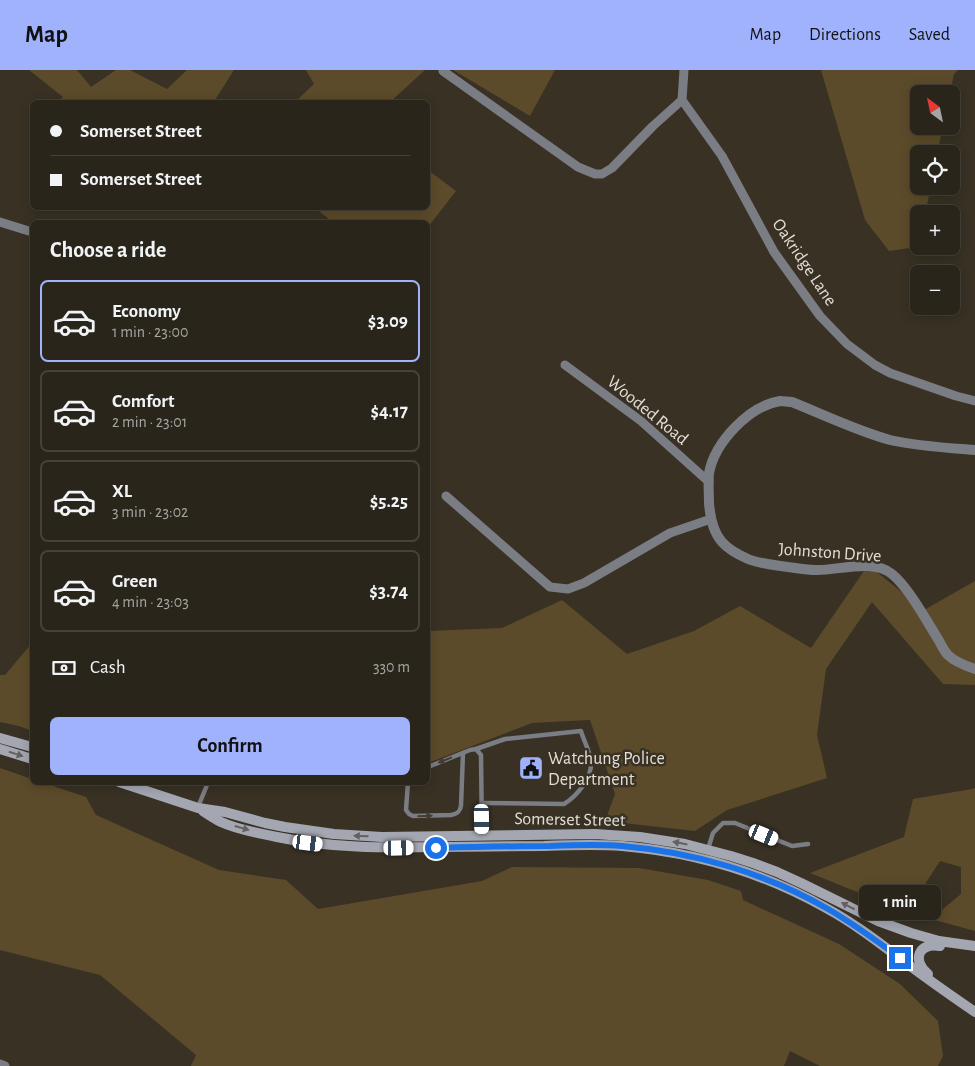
<!DOCTYPE html>
<html lang="en">
<head>
<meta charset="utf-8">
<style>
  :root { --surface:#2a251b; --page:#363128; --text:#f1f3f6; --muted:#a5a5a3; --line:#46423a; --accent:#a1b2fd }
  body { margin:0; font-family:"Alegreya Sans",sans-serif; background:var(--page); color:var(--text); height:100vh; display:flex; flex-direction:column; font-size:19px; white-space:nowrap }
  * { box-sizing:border-box; margin:0 }
  p { font-size:16px; color:var(--muted) }
  .icon { flex:none; width:28px; height:28px; fill:none; stroke:currentColor; stroke-width:2; stroke-linecap:round; stroke-linejoin:round }
  .map { position:relative; flex:1; overflow:hidden }
  .sheet { position:absolute; left:30px; top:150px; width:400px; height:565px; display:flex; flex-direction:column; background:var(--surface); border-radius:8px; box-shadow:0 2px 12px #0003,0 0 0 1px var(--line) }
  .sheet>* { flex:none }
  .hud { position:absolute; left:30px; top:30px; width:400px; height:110px; border-radius:8px; box-shadow:0 2px 12px #0003,0 0 0 1px var(--line); display:grid; align-content:center; height:110px; padding:0 20px; background:var(--surface) }
  .needle { width:32px; rotate:327deg }
  .fabs { position:absolute; left:910px; top:15px; display:grid; gap:10px }
  .fabs a { display:grid; place-items:center; width:50px; height:50px; border-radius:8px; background:var(--surface); box-shadow:0 2px 12px #0003,0 0 0 1px var(--line); font-size:25px }
  .end { position:absolute; width:22px; height:22px; margin:-11px; border:6px solid #1a73e8; background:#fff; box-shadow:0 0 0 2px #fff }
  .from { border-radius:50% }
  .bubble { position:absolute; height:35px; border-radius:8px; background:var(--surface); box-shadow:0 2px 12px #0003,0 0 0 1px var(--line); font-size:16px; font-weight:700; line-height:35px; text-align:center }
  .car { position:absolute; width:15px; height:30px; margin:-15px -8px; border-radius:6px; box-shadow:0 0 4px 1px #0007; background:linear-gradient(#fff 24%,#345 0 40%,#fff 0 76%,#345 0 86%,#fff 0) }
  .hud b { display:flex; align-items:center; gap:18px; height:48px; font-size:19px }
  .hud b+b { border-top:1px solid var(--line) }
  .hud i { width:12px; height:12px; background:var(--text) }
  ul { padding:0; list-style:none }
  li { display:flex; align-items:center; gap:15px; height:82px; margin:0 10px 8px; padding:0 10px; border:2px solid var(--line); border-radius:8px }
  li div { flex:1 }
  li b { display:block; font-size:19px }
  li em { font-style:normal; font-weight:700 }
  li.on { border-color:var(--accent) }
  li>.icon { width:45px; height:45px; stroke-width:1.5 }
  h2 { padding:0 20px; font-size:22px; line-height:60px }
  .pay { display:flex; align-items:center; gap:12px; height:55px; padding:0 20px; font-size:19px }
  .pay p { margin-inline-start:auto }
  .primary-button { display:flex; gap:10px; margin-top:auto; padding:10px 20px }
  .primary-button a { flex:1; height:58px; border-radius:8px; background:var(--accent); color:#111; font-size:20px; font-weight:700; line-height:58px; text-align:center }
  header { display:flex; align-items:center; gap:30px; box-sizing:border-box; height:70px; padding:0 25px; background:var(--accent); color:#111 }
  header strong { font-size:24px }
  nav { display:flex; gap:28px; margin-inline-start:auto; font-size:18px }
  .map>svg:first-child { display:block }
  .green { fill:#5c4b2a }
  .lines { fill:none; stroke-linecap:round; stroke-linejoin:round }
  .service { stroke:#7b7d84; stroke-width:4.5 }
  .minor { stroke:#7b7d84; stroke-width:9 }
  .tertiary { stroke:#7b7d84; stroke-width:10 }
  .secondary { stroke:#a4a7b2; stroke-width:10 }
  .oneway { fill:#63605d }
  .oneway2 { fill:#423c32 }
  .route { stroke:#1a73e8; stroke-width:6 }
  .labels { text-anchor:middle; stroke-width:5; stroke-linejoin:round; paint-order:stroke }
  .street-label { font-size:18px; fill:#e3dfd7; stroke:#383124 }
  .poi-label { font-size:18px; fill:#e3dfd7; stroke:#383124; text-anchor:start }
</style>
</head>
<body>
<header>
<strong>Map</strong>
<nav><a>Map</a><a>Directions</a><a>Saved</a></nav>
</header>
<div class="map">
<svg width="975" height="996" viewBox="0 0 975 996">
  <rect width="100%" height="100%" fill="#383124"/>
  <g class="green">
    <path d="M 29,0 L 77,0 L 91,17 L 116,0 L 130,0 L 167,19 L 187,0 L 234,0 L 215,30 L 218,32 L 57,32 L 63,27 Z"/>
    <path d="M 306,0 L 425,0 L 390,32 L 295,32 L 314,14 Z"/>
    <path d="M 453,0 L 555,0 L 530,46 Z"/>
    <path d="M 821,0 L 958,0 L 954,4 L 950,24 L 919,24 L 919,56 L 943,56 L 937,84 L 919,84 L 919,116 L 931,116 L 925,144 L 919,144 L 918,177 L 889,181 L 865,150 Z"/>
    <path d="M 428,100 L 456,121 L 428,157 L 428,152 L 333,152 L 315,138 L 428,138 Z"/>
    <path d="M 868,495 L 924,540 L 975,511 L 975,615 L 943,614 L 872,532 L 826,599 L 817,665 L 827,708 L 727,740 L 695,761 L 605,751 L 615,724 L 590,650 L 532,653 L 428,693 L 428,561 L 502,558 L 562,530 L 627,584 L 694,561 L 740,536 L 811,578 Z"/>
    <path d="M 32,573 L 32,661 L 19,656 L 0,652 L 0,605 L 5,605 Z"/>
    <path d="M 0,698 L 32,709 L 32,712 L 44,713 L 86,727 L 96,745 L 219,800 L 286,810 L 318,839 L 482,811 L 512,797 L 639,798 L 708,810 L 741,821 L 743,830 L 839,874 L 900,914 L 938,951 L 943,986 L 938,996 L 820,996 L 790,981 L 784,996 L 191,996 L 196,985 L 100,905 L 0,880 Z"/>
    <path d="M 975,718 L 975,861 L 931,849 L 961,824 L 961,797 L 940,791 L 907,842 L 810,803 L 904,767 L 913,729 L 972,719 Z"/>
  </g>
  <g class="lines">
    <g class="service">
      <path d="M 476,679 L 505,669 L 581,661 C 583,669 591,684 591,692 C 592,708 577,726 564,734 L 482,733"/>
      <path d="M 428,697 L 470,680 L 476,679 L 481,685 L 482,766"/>
      <path d="M 408,712 L 406,740 L 409,744 L 413,746 L 451,745 C 457,744 460,742 461,736 L 463,683"/>
      <path d="M 198,737 L 207,715 L 211,712"/>
      <path d="M 708,779 L 713,763 L 723,753 L 735,753 L 792,776 L 808,774"/>
    </g>
    <g class="minor">
      <path d="M 684,0 L 682,30 L 722,86 L 774,182 L 820,246 L 847,274 L 875,295 L 890,303 L 956,326 L 975,331"/>
      <path d="M 443,1 L 578,97 L 595,104 L 602,104 L 612,98 L 653,56 L 682,30"/>
      <path d="M 0,152 L 32,162"/>
      <path d="M 565,295 L 641,351 L 709,412"/>
      <path d="M 446,426 L 550,517 L 568,519 L 584,513 L 670,463 L 711,449"/>
      <path d="M 0,994 L 5,996"/>
    </g>
    <path class="tertiary" d="M 975,380 C 949,378 915,376 890,370 C 857,361 824,345 792,332 C 788,332 784,331 780,331 C 749,336 715,372 709,403 C 708,413 709,423 709,433 C 710,446 713,462 722,472 C 728,479 739,485 748,489 C 760,494 775,495 788,497 C 797,498 806,500 815,500 C 837,501 873,488 892,504 C 909,518 926,550 938,569 C 941,574 944,581 948,585 C 955,592 966,596 975,599"/>
    <g class="secondary">
      <path d="M 0,668 L 32,677"/>
      <path d="M 0,679 L 32,689"/>
      <path d="M 119,712 L 198,738 L 225,742 L 265,753 L 285,757 L 334,764 L 382,767 L 595,764 L 640,767 L 685,774 L 731,786 L 753,793 L 777,802 L 801,813 L 878,851 L 911,863 L 939,871 L 975,876"/>
      <path d="M 203,741 C 209,745 215,749 221,752 C 238,760 258,763 277,767 C 330,778 383,778 437,777 C 473,777 508,776 544,776 C 570,775 596,774 622,776 C 693,782 764,803 826,838 C 863,858 894,885 928,909 C 943,920 959,931 975,942"/>
      <path d="M 928,904 C 911,890 919,872 940,876"/>
    </g>
  </g>
  <defs><path id="oneway-solid" d="M-6-.8H1V-3.2L6.5 0L1 3.2V.8H-6Z" transform="scale(1.25)"/></defs>
  <g class="oneway">
    <use href="#oneway-solid" transform="translate(16 684) rotate(18)"/>
    <use href="#oneway-solid" transform="translate(242 758) rotate(16)"/>
    <use href="#oneway-solid" transform="translate(361 766) rotate(-178)"/>
    <use href="#oneway-solid" transform="translate(680 773) rotate(-169)"/>
    <use href="#oneway-solid" transform="translate(848 836) rotate(-153)"/>
  </g>
  <g class="oneway2">
    <use href="#oneway-solid" transform="translate(445 690) rotate(159)"/>
    <use href="#oneway-solid" transform="translate(425 746) rotate(-1)"/>
  </g>
  <g class="lines">
    <path class="route" d="M 436,778 C 474,777 512,776 550,776 C 574,775 598,774 622,776 C 693,782 766,803 828,839 C 854,854 877,871 900,888"/>
  </g>
  <defs>
    <symbol id="civic-square" viewBox="-11 -11 22 22"><rect x="-9" y="-9" width="18" height="18" rx="4" fill="#a1b2fd" stroke="#383124"/><path d="M-.6-6.5H3V-4.5H.6V-3L4-1V1h2V6H-6V1h2V-1L-.6-3ZM-1.2 2.5V6h2.4V2.5Z" fill="#111"/></symbol>
  </defs>
  <g fill-rule="evenodd">
    <use href="#civic-square" x="517" y="684" width="28" height="28"/>
  </g>
  <g class="labels">
    <g class="street-label">
      <text transform="translate(805 192) rotate(56)" y="6">Oakridge Lane</text>
      <text transform="translate(648 340) rotate(39)" y="6">Wooded Road</text>
      <text transform="translate(830 482) rotate(4)" y="6">Johnston Drive</text>
      <text transform="translate(570 749) rotate(1)" y="6">Somerset Street</text>
    </g>
    <g class="poi-label">
      <text x="548" y="694">Watchung Police<tspan x="548" dy="21">Department</tspan></text>
    </g>
  </g>
</svg>
<div class="fabs">
<a><svg class="needle" viewBox="-14 -14 28 28"><path d="M0-13l5 13h-10z" fill="#e53935"/><path d="M0 13l5-13h-10z" fill="#a5a5a3"/></svg></a>
<a><svg class="icon" aria-label="locate" viewBox="0 0 24 24"><circle cx="12" cy="12" r="6"/><path d="M12 2v4M12 18v4M2 12h4M18 12h4"/></svg></a>
<a>+</a>
<a>−</a>
</div>
<i class="end from" style="left:436px;top:778px"></i>
<i class="end" style="left:900px;top:888px"></i>
<div class="bubble" style="left:859px;top:815px;width:82px">1 min</div>
<i class="car" style="left:482px;top:749px;rotate:179deg"></i>
<i class="car" style="left:764px;top:765px;rotate:112deg"></i>
<i class="car" style="left:308px;top:773px;rotate:97deg"></i>
<i class="car" style="left:399px;top:778px;rotate:89deg"></i>
<div class="hud">
<b><i class="from"></i>Somerset Street</b>
<b><i></i>Somerset Street</b>
</div>
<section class="sheet">
<h2>Choose a ride</h2>
<ul>
<li class="on"><svg class="icon" aria-label="car" viewBox="0 0 24 24"><path d="M5 17H2v-5l4-1 3-4h7l3 4 3 1v5h-3M9 17h6M6 11h13"/><circle cx="7" cy="17" r="2"/><circle cx="17" cy="17" r="2"/></svg><div><b>Economy</b><p>1 min · 23:00</p></div><em>$3.09</em></li>
<li><svg class="icon" aria-label="car" viewBox="0 0 24 24"><path d="M5 17H2v-5l4-1 3-4h7l3 4 3 1v5h-3M9 17h6M6 11h13"/><circle cx="7" cy="17" r="2"/><circle cx="17" cy="17" r="2"/></svg><div><b>Comfort</b><p>2 min · 23:01</p></div><em>$4.17</em></li>
<li><svg class="icon" aria-label="car" viewBox="0 0 24 24"><path d="M5 17H2v-5l4-1 3-4h7l3 4 3 1v5h-3M9 17h6M6 11h13"/><circle cx="7" cy="17" r="2"/><circle cx="17" cy="17" r="2"/></svg><div><b>XL</b><p>3 min · 23:02</p></div><em>$5.25</em></li>
<li><svg class="icon" aria-label="car" viewBox="0 0 24 24"><path d="M5 17H2v-5l4-1 3-4h7l3 4 3 1v5h-3M9 17h6M6 11h13"/><circle cx="7" cy="17" r="2"/><circle cx="17" cy="17" r="2"/></svg><div><b>Green</b><p>4 min · 23:03</p></div><em>$3.74</em></li>
</ul>
<div class="pay"><svg class="icon" aria-label="cash" viewBox="0 0 24 24"><path d="M3 7h18v10H3z"/><circle cx="12" cy="12" r="2"/></svg>Cash<p>330 m</p></div>
<div class="primary-button"><a>Confirm</a></div>
</section>
</div>
</body>
</html>
